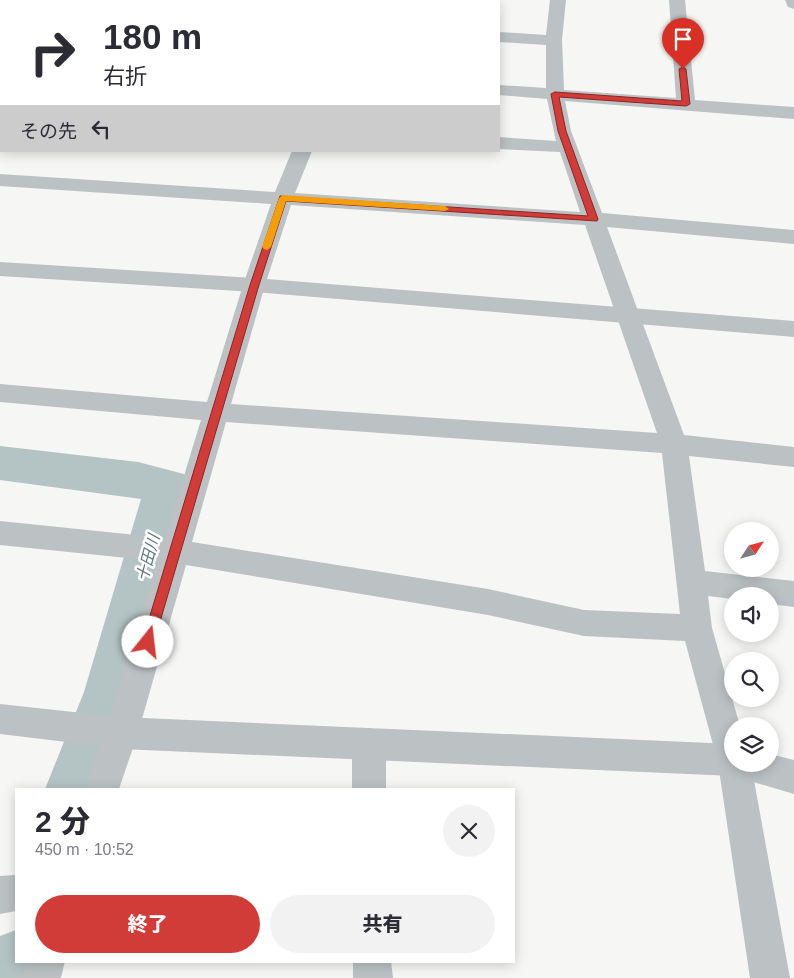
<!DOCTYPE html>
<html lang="ja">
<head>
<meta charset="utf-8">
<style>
  body { margin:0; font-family:Arial,"Noto Sans JP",sans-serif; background:#f2f2f3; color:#2b2b33; height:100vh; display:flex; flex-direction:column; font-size:19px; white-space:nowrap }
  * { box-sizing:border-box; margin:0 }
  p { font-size:16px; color:#7c7c81 }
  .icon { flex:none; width:28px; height:28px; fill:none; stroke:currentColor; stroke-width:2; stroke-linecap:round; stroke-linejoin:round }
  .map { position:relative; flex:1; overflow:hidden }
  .sheet { position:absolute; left:15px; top:788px; width:500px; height:175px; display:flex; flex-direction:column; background:#fff; border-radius:0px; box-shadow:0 2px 12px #0003 }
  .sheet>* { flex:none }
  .hud { position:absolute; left:0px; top:0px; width:500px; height:152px; box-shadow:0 2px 12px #0003; background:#fff; color:#2b2b33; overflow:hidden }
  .needle { width:32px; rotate:54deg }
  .controls { position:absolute; left:724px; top:522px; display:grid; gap:10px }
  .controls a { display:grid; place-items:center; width:55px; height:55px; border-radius:50%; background:#fff; box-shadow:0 2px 12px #0003; font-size:25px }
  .pin { position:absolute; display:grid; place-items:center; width:42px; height:42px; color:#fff; margin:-51px -21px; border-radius:50% 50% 50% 0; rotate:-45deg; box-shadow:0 0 5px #0007 }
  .pin .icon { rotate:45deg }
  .me { position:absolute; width:55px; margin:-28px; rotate:16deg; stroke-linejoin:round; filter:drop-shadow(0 0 4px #0008) }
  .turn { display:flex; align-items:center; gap:18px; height:105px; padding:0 20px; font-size:22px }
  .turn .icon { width:65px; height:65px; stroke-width:2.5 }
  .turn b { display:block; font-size:35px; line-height:42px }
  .then { display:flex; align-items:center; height:48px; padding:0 20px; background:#0003; gap:10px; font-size:19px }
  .round { display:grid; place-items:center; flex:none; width:52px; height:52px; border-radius:26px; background:#f2f2f3 }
  .headline { display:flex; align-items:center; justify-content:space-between; height:85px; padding:0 20px }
  h1 { font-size:30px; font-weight:800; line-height:38px }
  .cta { display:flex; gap:10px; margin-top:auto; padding:10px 20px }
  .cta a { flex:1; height:58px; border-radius:30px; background:#d13c39; color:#fff; font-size:20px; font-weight:800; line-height:58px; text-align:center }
  .cta a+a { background:#f2f2f3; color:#2b2b33 }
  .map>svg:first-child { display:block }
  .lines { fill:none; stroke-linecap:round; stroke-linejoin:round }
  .river { fill:#b4c3c4; fill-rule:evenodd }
  .minor { fill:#bcc1c3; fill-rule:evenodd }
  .tertiary { fill:#bcc1c3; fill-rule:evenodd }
  .route { fill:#d13c39; stroke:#882725 }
  .slow { fill:#f59e0b }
  .labels { text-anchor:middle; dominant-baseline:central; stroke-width:5; stroke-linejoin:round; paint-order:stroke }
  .water-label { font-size:16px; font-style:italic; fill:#5f7677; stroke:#fff }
</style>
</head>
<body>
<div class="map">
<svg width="794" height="978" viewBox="0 0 794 978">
  <rect width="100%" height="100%" fill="#f6f6f4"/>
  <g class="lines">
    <g class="river">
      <polygon points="0,446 138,462 184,474 191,487 138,692 103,789 45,789 84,692 141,499 0,480"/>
      <polygon points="16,930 16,961 52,961 48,978 0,978 0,936"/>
    </g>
    <g class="minor">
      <rect x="343" y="0" width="16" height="1"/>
      <path d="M550 0H566L562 40 564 90 676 98 669 0H685L695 100 794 107V119L565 101 571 131 602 213 794 230V244L607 227 684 435 794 447V467L689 456 705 571 794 581V607L770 604V596H732V599L708 596 712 628 740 726H732V764H751L790 978H750L718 763 685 641 584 636 488 615 186 565 138 733 119 789H85L100 746 0 734V704L110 716 157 561 0 545V521L165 538 201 420 0 402V384L207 402 243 285 271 204 0 186V174L275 192 292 151H312L295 193 580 212 560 152 499 149V137L556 141 547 99 499 95V85L546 88V45L499 42V32L546 35ZM291 205 585 225 657 433 231 404 265 285ZM226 422 662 453 680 614 584 610 488 589 192 542Z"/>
      <polygon points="785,0 794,0 794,9 788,7"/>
      <rect x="0" y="5" width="1" height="10"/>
      <rect x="0" y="57" width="1" height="10"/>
      <polygon points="1,103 1,115 0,116 0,104"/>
      <polygon points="369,728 381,733 386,744 386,789 352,789 352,744 357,733"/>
      <polygon points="16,875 16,911 0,914 0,876"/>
      <polygon points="27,961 65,961 61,978 21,978"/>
      <polygon points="353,961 391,961 393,978 353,978"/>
    </g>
    <g class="tertiary">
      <polygon points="0,262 254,278 794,321 794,337 254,292 0,276"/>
      <polygon points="121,717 732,744 732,764 770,764 770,754 794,760 794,794 733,776 121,749 109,744 104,733 109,722"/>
    </g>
  </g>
  <polygon class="route" points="683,67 686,69 690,104 686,106 559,97 566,131 598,219 597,221 286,201 259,285 154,642 153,646 148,647 143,646 142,642 250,285 280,196 588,216 558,131 551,94 555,92 682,101 679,69"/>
  <polygon class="slow" points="283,195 445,206 449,209 445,211 286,201 271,247 267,250 264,249 262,247 279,198"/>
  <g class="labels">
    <g class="water-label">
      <text transform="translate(148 558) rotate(-75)">十田川</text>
    </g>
  </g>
</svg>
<div class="controls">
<a><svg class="needle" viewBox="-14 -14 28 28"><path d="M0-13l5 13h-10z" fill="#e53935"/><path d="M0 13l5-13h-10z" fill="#7c7c81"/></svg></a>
<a><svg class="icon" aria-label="sound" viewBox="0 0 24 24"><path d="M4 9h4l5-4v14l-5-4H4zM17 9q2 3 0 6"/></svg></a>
<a><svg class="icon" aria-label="search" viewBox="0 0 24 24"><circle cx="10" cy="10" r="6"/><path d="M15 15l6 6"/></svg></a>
<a><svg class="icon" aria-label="layers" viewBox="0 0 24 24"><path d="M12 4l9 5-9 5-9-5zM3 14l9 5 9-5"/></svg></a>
</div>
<div class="pin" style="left:683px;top:69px;background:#d93025"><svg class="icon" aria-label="arrive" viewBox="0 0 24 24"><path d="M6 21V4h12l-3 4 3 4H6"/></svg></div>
<svg class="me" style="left:148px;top:642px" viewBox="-20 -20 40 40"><circle r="19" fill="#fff"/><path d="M0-13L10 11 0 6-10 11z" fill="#d13c39"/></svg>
<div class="hud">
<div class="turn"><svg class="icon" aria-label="right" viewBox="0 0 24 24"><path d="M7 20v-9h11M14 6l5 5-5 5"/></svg><div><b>180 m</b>右折</div></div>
<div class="then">その先<svg class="icon" aria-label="left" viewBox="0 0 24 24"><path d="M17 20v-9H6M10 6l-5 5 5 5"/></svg></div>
</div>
<section class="sheet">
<div class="headline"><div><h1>2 分</h1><p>450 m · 10:52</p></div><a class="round"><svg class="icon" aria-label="close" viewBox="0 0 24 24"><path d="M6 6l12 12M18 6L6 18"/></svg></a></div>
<div class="cta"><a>終了</a><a>共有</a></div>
</section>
</div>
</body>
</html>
